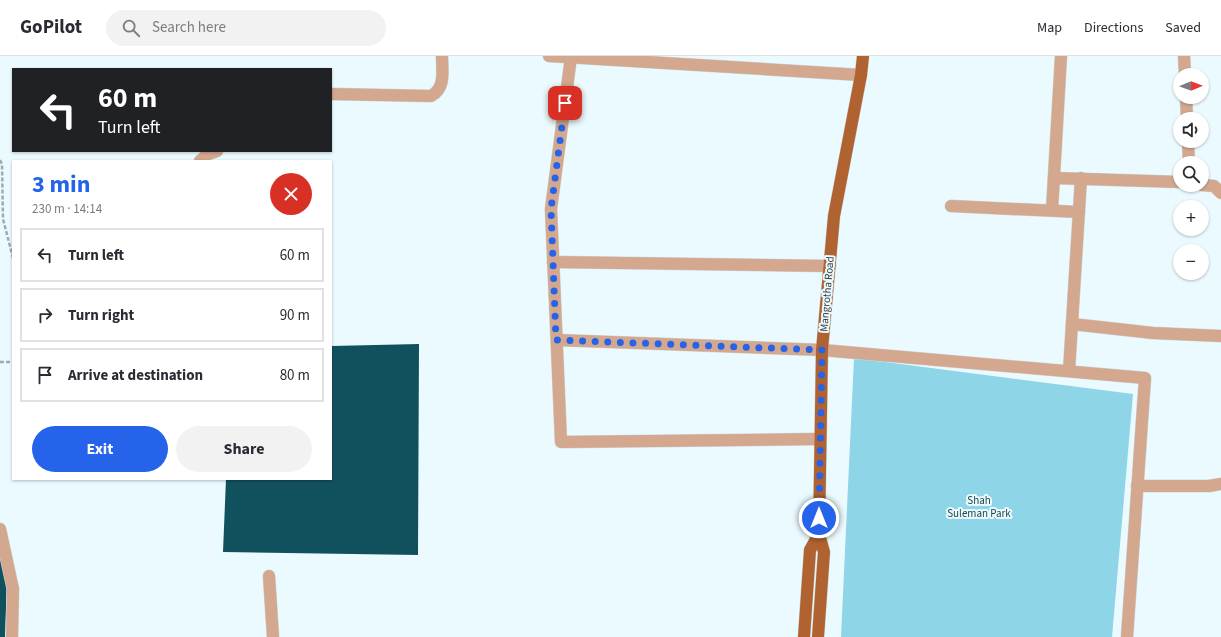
<!DOCTYPE html>
<html lang="en">
<head>
<meta charset="utf-8">
<style>
  body { margin:0; font-family:"Source Sans 3",sans-serif; background:#f2f2f3; color:#2b2b33; height:100vh; display:flex; flex-direction:column; font-size:15px; white-space:nowrap }
  * { box-sizing:border-box; margin:0 }
  p { font-size:13px; color:#7c7c81 }
  .icon { flex:none; width:22px; height:22px; fill:none; stroke:currentColor; stroke-width:2; stroke-linecap:round; stroke-linejoin:round }
  .map { position:relative; flex:1; overflow:hidden }
  .panel { position:absolute; left:12px; top:104px; width:320px; height:320px; display:flex; flex-direction:column; background:#fff; border-radius:0px; box-shadow:0 1px 3px #0004 }
  .panel>* { flex:none }
  .guide { position:absolute; left:12px; top:12px; width:320px; height:84px; border-radius:0px; box-shadow:0 1px 3px #0004; background:#202124; color:#fff; overflow:hidden }
  .needle { width:26px; rotate:89deg }
  .buttons { position:absolute; left:1173px; top:12px; display:grid; gap:8px }
  .buttons a { display:grid; place-items:center; width:36px; height:36px; border-radius:50%; background:#fff; box-shadow:0 1px 3px #0004; font-size:20px }
  .pin { position:absolute; display:grid; place-items:center; width:34px; height:34px; color:#fff; margin:-17px; border-radius:8px; box-shadow:0 2px 6px #0006 }
  .me { position:absolute; width:44px; margin:-22px; rotate:0deg; stroke-linejoin:round; filter:drop-shadow(0 0 3px #0008) }
  .turn { display:flex; align-items:center; gap:14px; height:84px; padding:0 20px; font-size:18px }
  .turn .icon { width:52px; height:52px; stroke-width:2.5 }
  .turn b { display:block; font-size:28px; line-height:34px }
  .round { display:grid; place-items:center; flex:none; width:42px; height:42px; border-radius:21px; background:#f2f2f3 }
  .summary { display:flex; align-items:center; justify-content:space-between; height:68px; padding:0 20px }
  h1 { font-size:24px; font-weight:700; line-height:30px; color:#2563eb }
  .primary-button { display:flex; gap:8px; margin-top:auto; padding:8px 20px }
  .primary-button a { flex:1; height:46px; border-radius:24px; background:#2563eb; color:#fff; font-size:16px; font-weight:700; line-height:46px; text-align:center }
  .primary-button a+a { background:#f2f2f3; color:#2b2b33 }
  ul { padding:0; list-style:none }
  li { display:flex; align-items:center; gap:12px; height:54px; margin:0 8px 6px; padding:0 12px; border:2px solid #e1e1e2; border-radius:0px }
  li div { flex:1 }
  li b { display:block; font-size:15px }
  li em { font-style:normal }
  header { display:flex; align-items:center; gap:24px; box-sizing:border-box; height:56px; padding:0 20px; background:#fff; border-bottom:1px solid #e1e1e2 }
  header strong { font-size:19px }
  nav { display:flex; gap:22px; margin-inline-start:auto; font-size:14px }
  .search { width:280px; height:36px; background:#f2f2f3; display:flex; align-items:center; gap:10px; box-sizing:border-box; padding:0 14px; border-radius:22px; color:#7c7c81; font-size:15px }
  .map>svg:first-child { display:block }
  .green { fill:#8dd5e7 }
  .building { fill:#11515e }
  .lines { fill:none; stroke-linecap:round; stroke-linejoin:round }
  .minor-casing { stroke:#cad7db; stroke-width:13 }
  .major-casing { stroke:#cad7db; stroke-width:13 }
  .path { stroke:#9faaae; stroke-width:2.5; stroke-dasharray:4 2; stroke-linecap:butt }
  .minor { stroke:#d4a88f; stroke-width:12 }
  .major { stroke:#b06330; stroke-width:12 }
  .route { stroke:#2563eb; stroke-width:7; stroke-dasharray:0 12.6 }
  .labels { text-anchor:middle; dominant-baseline:central; stroke-width:4; stroke-linejoin:round; paint-order:stroke }
  .street-label { font-size:11px; fill:#333a3c; stroke:#ebfafe }
  .park-label { font-size:11px; fill:#1b3f48; stroke:#ebfafe }
</style>
</head>
<body>
<header>
<strong>GoPilot</strong>
<div class="search"><svg class="icon" aria-label="search" viewBox="0 0 24 24"><circle cx="10" cy="10" r="6"/><path d="M15 15l6 6"/></svg>Search here</div>
<nav><a>Map</a><a>Directions</a><a>Saved</a></nav>
</header>
<div class="map">
<svg width="1221" height="581" viewBox="0 0 1221 581">
  <rect width="100%" height="100%" fill="#ebfafe"/>
  <polygon class="green" points="854,302 1133,338 1112,581 841,581"/>
  <g class="building">
    <polygon points="419,288 418,499 223,496 226,423 331,423 331,290"/>
    <polygon points="0,499 7,523 5,581 0,581"/>
  </g>
  <g class="lines">
    <g class="minor-casing">
      <g id="minor">
        <polyline points="549,0 861,19"/>
        <polyline points="1184,0 1185,19"/>
        <polyline points="571,1 551,153 561,386 819,383"/>
        <path d="M331 38 431 40C446 32 442 15 442 0"/>
        <polyline points="1186,41 1187,63"/>
        <polyline points="1188,85 1189,107"/>
        <polyline points="200,105 208,98 217,95"/>
        <polyline points="1054,122 1180,126"/>
        <polyline points="1202,129 1214,130 1221,137"/>
        <polyline points="951,150 1079,156"/>
        <polyline points="1052,154 1061,0"/>
        <polyline points="553,206 830,210"/>
        <polyline points="1072,268 1153,277 1221,280"/>
        <polyline points="557,284 822,294 1145,322 1127,581"/>
        <polyline points="1069,315 1081,122"/>
        <polyline points="1137,430 1209,430 1221,428"/>
        <polyline points="0,473 13,533 12,581"/>
        <polyline points="269,520 273,581"/>
      </g>
    </g>
    <g class="major-casing">
      <g id="major">
        <polyline points="804,581 810,494 819,478"/>
        <polyline points="818,581 824,496 819,478 822,294 834,160 861,19 863,0"/>
      </g>
    </g>
    <g class="path">
      <polyline points="0,104 2,108 3,163 13,202"/>
      <polyline points="0,306 13,306"/>
    </g>
    <use href="#minor" class="minor"/>
    <use href="#major" class="major"/>
  </g>
  <g class="lines">
    <polyline class="route" points="565,47 551,153 556,284 822,294 819,462"/>
  </g>
  <g class="labels">
    <g class="street-label">
      <text transform="translate(827 238) rotate(-85)">Mangrotha Road</text>
    </g>
    <g class="park-label">
      <text x="979" y="444">Shah<tspan x="979" dy="13">Suleman Park</tspan></text>
    </g>
  </g>
</svg>
<div class="buttons">
<a><svg class="needle" viewBox="-14 -14 28 28"><path d="M0-13l5 13h-10z" fill="#e53935"/><path d="M0 13l5-13h-10z" fill="#7c7c81"/></svg></a>
<a><svg class="icon" aria-label="sound" viewBox="0 0 24 24"><path d="M4 9h4l5-4v14l-5-4H4zM17 9q2 3 0 6"/></svg></a>
<a><svg class="icon" aria-label="search" viewBox="0 0 24 24"><circle cx="10" cy="10" r="6"/><path d="M15 15l6 6"/></svg></a>
<a>+</a>
<a>−</a>
</div>
<div class="pin" style="left:565px;top:47px;background:#d93025"><svg class="icon" aria-label="arrive" viewBox="0 0 24 24"><path d="M6 21V4h12l-3 4 3 4H6"/></svg></div>
<svg class="me" style="left:819px;top:462px" viewBox="-20 -20 40 40"><circle r="17" fill="#2563eb" stroke="#fff" stroke-width="3"/><path d="M0-11L8 9 0 5-8 9z" fill="#fff"/></svg>
<div class="guide">
<div class="turn"><svg class="icon" aria-label="left" viewBox="0 0 24 24"><path d="M17 20v-9H6M10 6l-5 5 5 5"/></svg><div><b>60 m</b>Turn left</div></div>
</div>
<section class="panel">
<div class="summary"><div><h1>3 min</h1><p>230 m · 14:14</p></div><a class="round" style="background:#d93025;color:#fff"><svg class="icon" aria-label="close" viewBox="0 0 24 24"><path d="M6 6l12 12M18 6L6 18"/></svg></a></div>
<ul>
<li><svg class="icon" aria-label="left" viewBox="0 0 24 24"><path d="M17 20v-9H6M10 6l-5 5 5 5"/></svg><div><b>Turn left</b></div><em>60 m</em></li>
<li><svg class="icon" aria-label="right" viewBox="0 0 24 24"><path d="M7 20v-9h11M14 6l5 5-5 5"/></svg><div><b>Turn right</b></div><em>90 m</em></li>
<li><svg class="icon" aria-label="arrive" viewBox="0 0 24 24"><path d="M6 21V4h12l-3 4 3 4H6"/></svg><div><b>Arrive at destination</b></div><em>80 m</em></li>
</ul>
<div class="primary-button"><a>Exit</a><a>Share</a></div>
</section>
</div>
</body>
</html>
